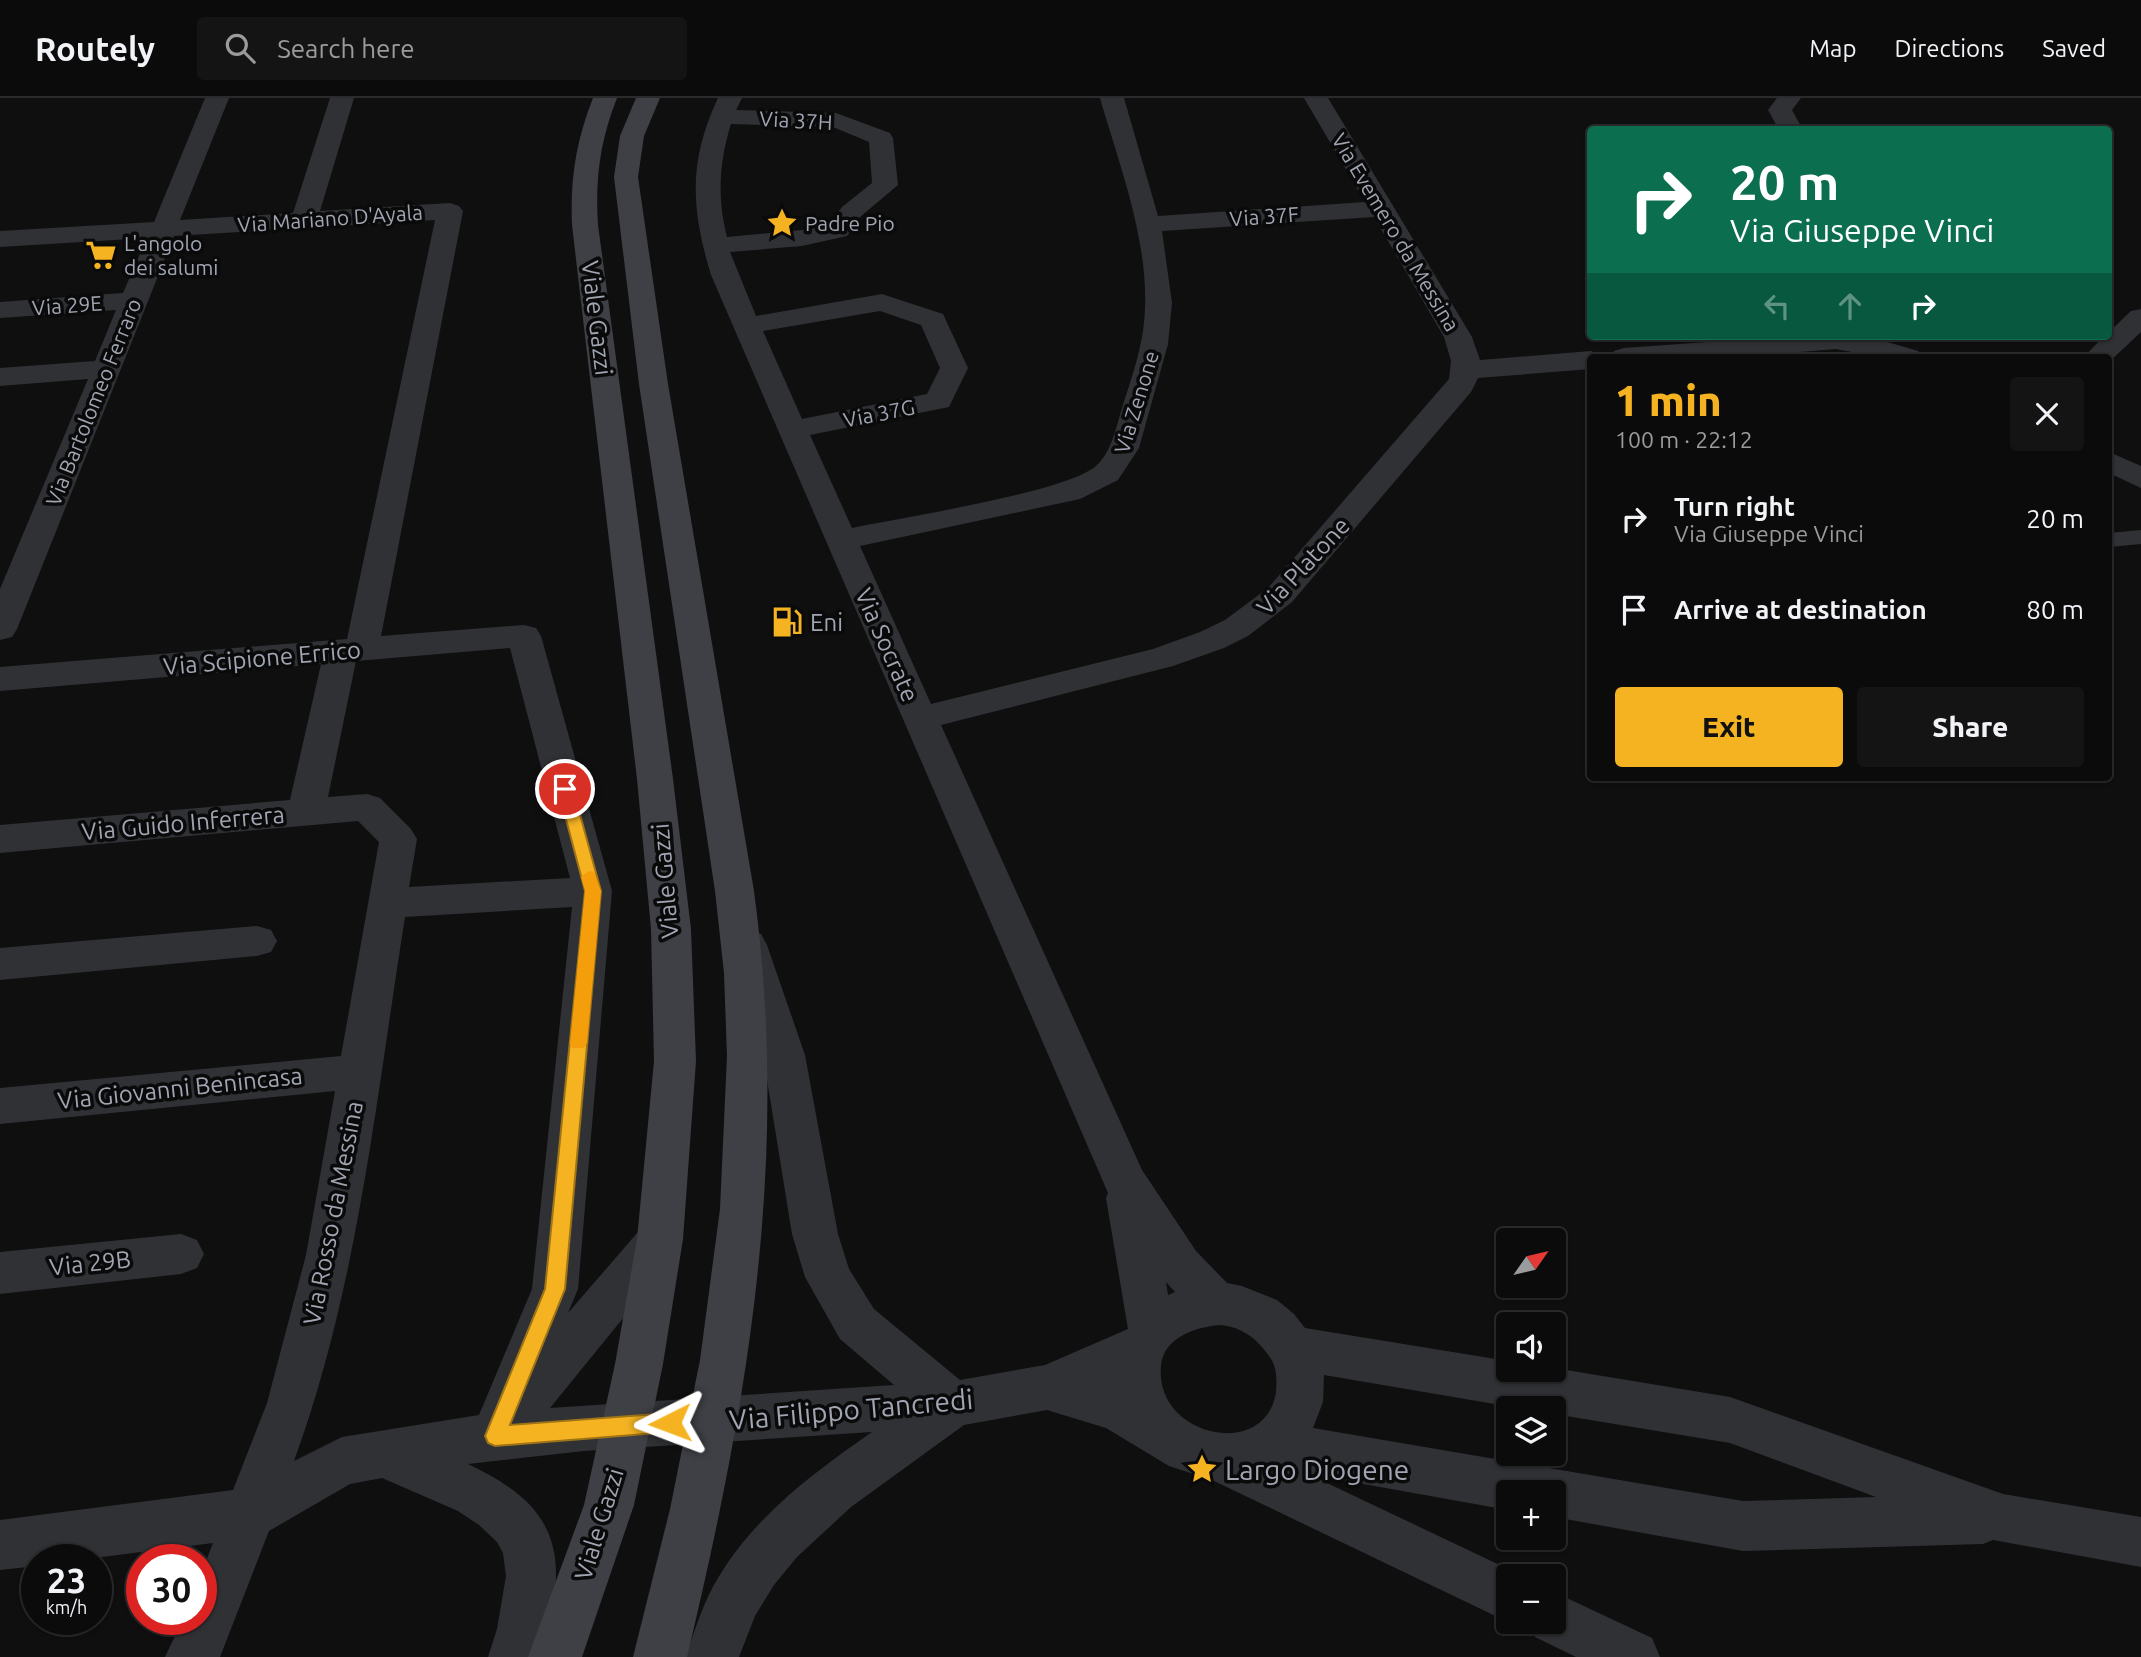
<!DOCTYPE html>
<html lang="en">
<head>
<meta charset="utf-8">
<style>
  body { margin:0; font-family:Ubuntu,sans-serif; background:#141415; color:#f1f3f6; height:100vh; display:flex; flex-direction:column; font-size:26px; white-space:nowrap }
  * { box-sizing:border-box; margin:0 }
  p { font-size:23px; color:#9a9b9d }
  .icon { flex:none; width:38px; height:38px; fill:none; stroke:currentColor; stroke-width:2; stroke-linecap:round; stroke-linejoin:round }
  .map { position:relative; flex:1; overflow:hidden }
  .drawer { position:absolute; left:1587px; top:256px; width:525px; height:427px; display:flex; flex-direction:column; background:#0b0b0c; border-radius:7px; box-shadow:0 2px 5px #0004,0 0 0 2px #2b2b2d }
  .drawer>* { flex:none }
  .banner { position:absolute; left:1587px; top:28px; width:525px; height:214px; border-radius:7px; box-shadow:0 2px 5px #0004,0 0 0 2px #2b2b2d; background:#0b6e4f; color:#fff; overflow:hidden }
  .needle { width:46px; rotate:56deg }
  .buttons { position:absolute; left:1496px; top:1130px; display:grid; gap:14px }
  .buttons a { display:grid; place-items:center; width:70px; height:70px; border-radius:7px; background:#0b0b0c; box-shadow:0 2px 5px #0004,0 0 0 2px #2b2b2d; font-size:35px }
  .speed { position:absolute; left:21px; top:1446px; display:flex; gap:14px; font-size:35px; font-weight:700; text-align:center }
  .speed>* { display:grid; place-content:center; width:91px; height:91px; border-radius:50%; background:#0b0b0c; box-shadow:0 2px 5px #0004,0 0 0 2px #2b2b2d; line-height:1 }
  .speed small { font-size:18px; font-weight:400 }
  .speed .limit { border:10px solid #d22; background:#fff; color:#111 }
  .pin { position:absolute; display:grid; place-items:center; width:60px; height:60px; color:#fff; margin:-30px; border:4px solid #fff; border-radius:50%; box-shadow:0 2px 7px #0007 }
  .me { position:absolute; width:77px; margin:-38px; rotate:267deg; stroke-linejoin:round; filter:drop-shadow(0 0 5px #0008) }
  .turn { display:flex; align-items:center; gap:24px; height:147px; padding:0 28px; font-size:32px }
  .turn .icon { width:91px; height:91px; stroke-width:2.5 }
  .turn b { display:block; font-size:49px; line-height:60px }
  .lanes { display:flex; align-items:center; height:66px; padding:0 28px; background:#0003; justify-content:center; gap:35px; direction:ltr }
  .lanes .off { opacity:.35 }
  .round { display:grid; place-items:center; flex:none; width:74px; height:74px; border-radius:7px; background:#141415 }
  .head { display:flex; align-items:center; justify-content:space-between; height:119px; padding:0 28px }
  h1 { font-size:42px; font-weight:800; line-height:52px; color:#f5b322 }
  .cta { display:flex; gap:14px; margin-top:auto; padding:14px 28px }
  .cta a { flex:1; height:80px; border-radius:7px; background:#f5b322; color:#111; font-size:28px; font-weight:800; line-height:80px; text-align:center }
  .cta a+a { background:#141415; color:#f1f3f6 }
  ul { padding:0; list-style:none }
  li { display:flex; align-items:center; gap:21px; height:91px; padding:0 28px }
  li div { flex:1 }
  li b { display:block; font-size:26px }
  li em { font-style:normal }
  header { display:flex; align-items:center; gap:42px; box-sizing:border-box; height:98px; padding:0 35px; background:#0b0b0c; border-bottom:2px solid #2b2b2d }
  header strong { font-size:33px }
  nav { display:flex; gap:38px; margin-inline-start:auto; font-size:24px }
  .search { width:490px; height:63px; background:#141415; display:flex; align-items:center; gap:18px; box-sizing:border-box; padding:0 24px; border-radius:7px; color:#9a9b9d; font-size:26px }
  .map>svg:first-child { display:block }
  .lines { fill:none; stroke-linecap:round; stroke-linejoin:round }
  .lane { fill:#303135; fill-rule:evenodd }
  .street { fill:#303135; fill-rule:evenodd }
  .secondary { fill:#3e4045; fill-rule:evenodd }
  .route { fill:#f5b322; stroke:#9f7416; stroke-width:2 }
  .slow { fill:#f59e0b }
  .labels { text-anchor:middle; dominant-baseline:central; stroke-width:7; stroke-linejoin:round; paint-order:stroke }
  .far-street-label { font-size:21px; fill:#a0a5b2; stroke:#0a0a0b }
  .far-poi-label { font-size:21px; fill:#a0a5b2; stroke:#0a0a0b; text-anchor:start }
  .street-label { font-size:24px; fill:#a0a5b2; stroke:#0a0a0b }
  .poi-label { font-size:24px; fill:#a0a5b2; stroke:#0a0a0b; text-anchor:start }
  .near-street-label { font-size:28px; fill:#a0a5b2; stroke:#0a0a0b }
  .near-poi-label { font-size:28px; fill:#a0a5b2; stroke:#0a0a0b; text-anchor:start }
</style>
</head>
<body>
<header>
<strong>Routely</strong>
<div class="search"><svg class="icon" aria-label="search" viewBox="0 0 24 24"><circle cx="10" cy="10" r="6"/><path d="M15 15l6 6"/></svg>Search here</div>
<nav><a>Map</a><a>Directions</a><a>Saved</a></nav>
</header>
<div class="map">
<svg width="2141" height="1559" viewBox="0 0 2141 1559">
  <rect width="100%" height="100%" fill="#0f0f10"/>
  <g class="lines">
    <polygon class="lane" points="2141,432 2141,446 2109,449 2109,435"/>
    <g class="street">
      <path d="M205 0H229L180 122 293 115 330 0H354L320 113 450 105 459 108 463 113 381 538 524 527 536 530 541 538 612 793 578 1191 568 1215 644 1127 660 1121 676 1127 683 1141 676 1155 550 1310 894 1287 840 1241 805 1179 792 1136 763 957 727 847 733 836 747 832 761 836 767 847 805 957 838 1136 849 1171 874 1211 960 1282 1045 1267 1128 1231 1106 1100 1108 1095 711 177C691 110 688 64 718 0H742L736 12 836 15 890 35 893 40 898 87 860 119 847 138 802 148 730 154 756 218 882 196 943 216 968 270 949 309 810 337 852 430C898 420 1070 394 1097 367 1112 353 1116 329 1122 310 1130 285 1139 259 1143 233 1154 155 1121 73 1100 0H1124L1158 118 1365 104 1304 0H1328L1472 239 1480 262 1591 253 1603 259H1591V271L1478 280 1471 294 1292 504 1248 538 1224 550 1173 568 941 627 1142 1072 1196 1153 1227 1185 1242 1188 1277 1202 1294 1216 1305 1230 1508 1263V1272L1554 1270 1730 1299 2003 1396 2141 1419V1469L1993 1442 1983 1446 1743 1453 1554 1419V1395H1508V1412L1308 1376 1525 1479H1508V1524L1212 1382 1169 1368 1106 1330 1047 1312 964 1327 851 1409 797 1459 774 1487 755 1518 739 1559H685C695 1533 703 1504 718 1480 755 1418 813 1375 872 1334L584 1353 468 1366C529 1395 565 1428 554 1500 550 1520 549 1540 542 1559H488L497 1531 506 1478 503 1455 497 1444 479 1427 458 1413 382 1380 350 1386 269 1433 220 1559H165L183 1521H201V1476L213 1445 86 1461H37V1468L0 1472V1422L233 1392 267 1305 306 1157 335 993 0 1026V990L341 958 379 744 358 723 0 755V727L290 702 321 566 0 593V569L347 541 435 122 174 138 17 531 12 539 0 542V491L88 281 0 288V270L95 263 116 212 0 220V204L123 195 147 140 0 149V133L154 124ZM731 26 833 29 869 44 872 85 842 109 829 126 802 132 727 139C717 101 719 64 731 26ZM1374 119 1444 239 1451 263 1449 281 1268 490 1225 522 1200 534 1153 551 931 606 860 448 1080 401 1118 382 1139 350 1168 246 1172 205 1162 133ZM880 213 921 227 940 270 927 296 802 321 763 233ZM510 550 570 780 409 789 417 741 411 731 380 700 367 696 328 699 356 563ZM572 809 532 1191 479 1317 342 1339 294 1363C358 1188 376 1001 405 819ZM1166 1184 1175 1194 1168 1197ZM1222 1227C1243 1230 1256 1240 1269 1258 1277 1268 1277 1282 1276 1294 1266 1363 1154 1339 1161 1268 1163 1239 1198 1228 1222 1227ZM1324 1277 1524 1311H1554V1316L1730 1345 1876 1399 1743 1403 1313 1330 1323 1304Z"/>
      <polygon points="1777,0 1801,0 1792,12 1803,32 1779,32 1768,12"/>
      <polygon points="2141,211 2141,234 2109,264 2109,259 2084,259 2104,238 2109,238 2109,234 2131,213"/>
      <polygon points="1790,238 1867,238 1918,253 1922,259 1878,259 1836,251 1736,259 1610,259 1614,253 1624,250"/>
      <polygon points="2109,354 2141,368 2141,390 2109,375"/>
      <polygon points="257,828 271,832 277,843 271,854 257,858 0,882 0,850"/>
      <polygon points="181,1136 197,1142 204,1156 197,1170 181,1176 0,1196 0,1154"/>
      <polygon points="1554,1494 1652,1540 1660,1559 1576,1559 1535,1539 1529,1524 1554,1524"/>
    </g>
    <g class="secondary">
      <path d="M593 0H617C600 43 595 81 598 127L673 681 691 831 696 963 683 1141 663 1266 634 1407 582 1559H528L584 1407 615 1266 637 1141 654 963 651 831 637 681 572 127C570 81 576 43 593 0Z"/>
      <path d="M636 0H660L644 38 638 79 668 286 754 793C790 1059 749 1300 687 1559H633L670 1411 700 1262 720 1111 727 958 724 875 715 793 639 286 614 79 620 38Z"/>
    </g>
  </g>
  <polygon class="route" points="565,686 573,691 601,793 565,1191 510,1327 670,1315 677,1318 680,1325 677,1332 670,1334 495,1348 488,1345 485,1338 545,1191 585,793 558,691"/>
  <polygon class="slow" points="589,773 594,774 601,793 587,945 584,950 572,950 570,945 585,793 581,779"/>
  <defs>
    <g id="sight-bare" transform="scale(2.415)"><path d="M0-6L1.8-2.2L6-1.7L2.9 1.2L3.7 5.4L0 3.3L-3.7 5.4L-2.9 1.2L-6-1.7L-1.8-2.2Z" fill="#f5b322" stroke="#0a0a0b" stroke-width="2.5" paint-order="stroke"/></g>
    <g id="supermarket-bare" transform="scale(2.415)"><path d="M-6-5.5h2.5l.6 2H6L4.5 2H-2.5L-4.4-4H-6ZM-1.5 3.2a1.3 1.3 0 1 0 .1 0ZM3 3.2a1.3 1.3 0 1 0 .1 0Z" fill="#f5b322" stroke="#0a0a0b" stroke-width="2.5" paint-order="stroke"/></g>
    <g id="fuel-bare" transform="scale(2.415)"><path d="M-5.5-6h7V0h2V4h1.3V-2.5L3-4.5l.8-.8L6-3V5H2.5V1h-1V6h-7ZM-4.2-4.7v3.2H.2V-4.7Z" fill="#f5b322" stroke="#0a0a0b" stroke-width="2.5" paint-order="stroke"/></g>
  </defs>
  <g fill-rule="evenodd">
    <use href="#sight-bare" x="782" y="125"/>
    <use href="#supermarket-bare" x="101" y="157"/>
    <use href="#fuel-bare" x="787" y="524"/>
    <use href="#sight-bare" x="1202" y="1371"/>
  </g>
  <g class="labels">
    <g class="far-street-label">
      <text transform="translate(796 22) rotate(3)">Via 37H</text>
      <text transform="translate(1264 118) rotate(-4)">Via 37F</text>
      <text transform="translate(330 120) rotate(-4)">Via Mariano D'Ayala</text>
      <text transform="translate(1396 134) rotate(59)">Via Evemero da Messina</text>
      <text transform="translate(67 207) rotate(-4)">Via 29E</text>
      <text transform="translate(93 304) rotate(-68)">Via Bartolomeo Ferraro</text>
      <text transform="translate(1136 304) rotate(-73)">Via Zenone</text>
      <text transform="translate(879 315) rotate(-11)">Via 37G</text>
    </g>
    <g class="far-poi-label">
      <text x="805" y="125">Padre Pio</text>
      <text x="124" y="145">L'angolo<tspan x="124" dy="24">dei salumi</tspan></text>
    </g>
    <g class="street-label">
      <text transform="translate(597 220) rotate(83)">Viale Gazzi</text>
      <text transform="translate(1303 468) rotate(-47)">Via Platone</text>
      <text transform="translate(887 547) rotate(66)">Via Socrate</text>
      <text transform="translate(262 560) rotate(-5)">Via Scipione Errico</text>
      <text transform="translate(183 725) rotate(-5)">Via Guido Inferrera</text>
      <text transform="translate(665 783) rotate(-95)">Viale Gazzi</text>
      <text transform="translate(180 990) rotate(-6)">Via Giovanni Benincasa</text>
      <text transform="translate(333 1115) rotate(-79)">Via Rosso da Messina</text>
      <text transform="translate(90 1165) rotate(-6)">Via 29B</text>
      <text transform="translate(599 1426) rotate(-73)">Viale Gazzi</text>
    </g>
    <g class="poi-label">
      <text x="810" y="524">Eni</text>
    </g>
    <g class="near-street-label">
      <text transform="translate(851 1311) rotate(-5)">Via Filippo Tancredi</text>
    </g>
    <g class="near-poi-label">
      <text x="1225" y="1371">Largo Diogene</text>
    </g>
  </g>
</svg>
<div class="buttons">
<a><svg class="needle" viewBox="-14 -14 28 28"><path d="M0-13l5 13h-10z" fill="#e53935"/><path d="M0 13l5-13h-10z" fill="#9a9b9d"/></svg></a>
<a><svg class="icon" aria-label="sound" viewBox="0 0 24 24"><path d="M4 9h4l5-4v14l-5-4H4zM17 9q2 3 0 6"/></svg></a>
<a><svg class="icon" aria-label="layers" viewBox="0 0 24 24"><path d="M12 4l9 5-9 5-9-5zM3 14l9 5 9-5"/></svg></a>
<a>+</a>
<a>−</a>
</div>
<div class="speed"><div>23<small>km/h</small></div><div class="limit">30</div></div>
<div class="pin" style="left:565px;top:691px;background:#d93025"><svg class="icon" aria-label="arrive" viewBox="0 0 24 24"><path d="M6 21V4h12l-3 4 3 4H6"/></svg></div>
<svg class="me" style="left:670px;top:1325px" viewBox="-20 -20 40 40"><path d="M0-17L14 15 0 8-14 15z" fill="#f5b322" stroke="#fff" stroke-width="4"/></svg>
<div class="banner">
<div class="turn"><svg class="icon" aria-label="right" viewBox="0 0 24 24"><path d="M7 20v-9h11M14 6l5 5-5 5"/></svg><div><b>20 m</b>Via Giuseppe Vinci</div></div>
<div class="lanes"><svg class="icon off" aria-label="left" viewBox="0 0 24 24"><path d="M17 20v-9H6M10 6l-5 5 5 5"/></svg><svg class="icon off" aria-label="ahead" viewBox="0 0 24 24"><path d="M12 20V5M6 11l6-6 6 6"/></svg><svg class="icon" aria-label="right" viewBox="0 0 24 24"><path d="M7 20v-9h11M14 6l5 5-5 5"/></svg></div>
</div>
<section class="drawer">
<div class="head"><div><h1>1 min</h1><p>100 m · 22:12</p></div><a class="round"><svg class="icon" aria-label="close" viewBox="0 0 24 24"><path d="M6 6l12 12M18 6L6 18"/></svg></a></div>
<ul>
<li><svg class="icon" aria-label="right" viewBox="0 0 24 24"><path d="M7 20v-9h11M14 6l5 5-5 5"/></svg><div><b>Turn right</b><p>Via Giuseppe Vinci</p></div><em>20 m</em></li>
<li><svg class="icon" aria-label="arrive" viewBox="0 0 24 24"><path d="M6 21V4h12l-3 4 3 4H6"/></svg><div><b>Arrive at destination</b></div><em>80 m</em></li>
</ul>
<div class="cta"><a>Exit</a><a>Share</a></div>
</section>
</div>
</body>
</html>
